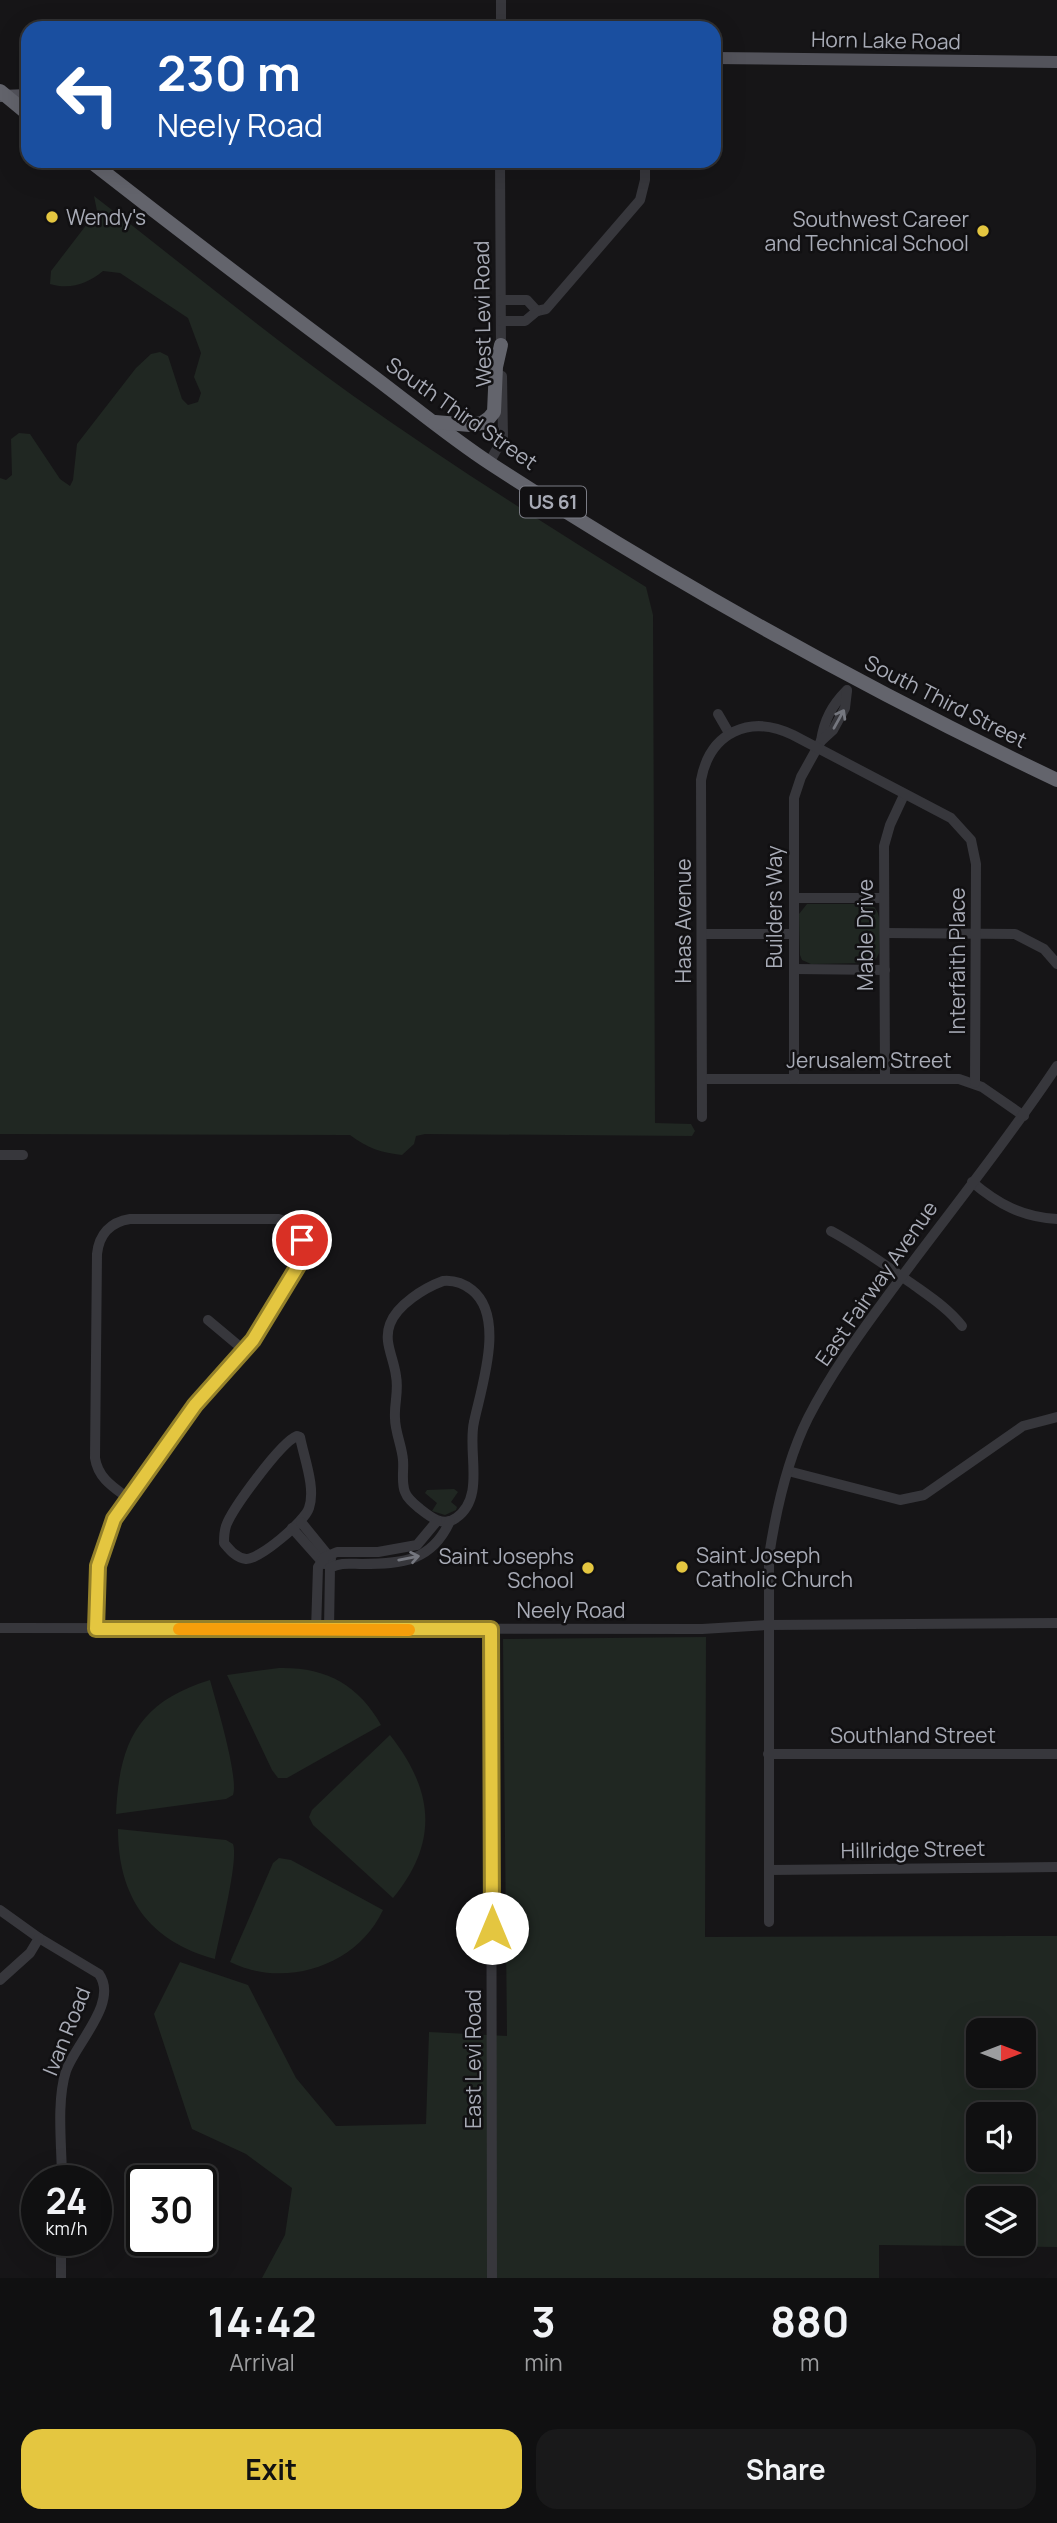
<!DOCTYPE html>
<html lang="en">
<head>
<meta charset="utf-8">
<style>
  body { margin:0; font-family:Manrope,sans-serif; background:#19191a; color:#f1f3f6; height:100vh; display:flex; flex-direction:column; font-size:26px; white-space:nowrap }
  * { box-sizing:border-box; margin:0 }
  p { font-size:23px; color:#9c9d9f }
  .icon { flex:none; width:38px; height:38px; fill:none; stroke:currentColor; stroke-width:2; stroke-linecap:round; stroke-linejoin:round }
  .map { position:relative; height:2278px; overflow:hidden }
  .panel { display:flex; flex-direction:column; background:#101011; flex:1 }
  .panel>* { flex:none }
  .guide { position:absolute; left:21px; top:21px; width:700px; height:147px; border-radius:21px; box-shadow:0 7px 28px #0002,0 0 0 2px #303031; background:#1a4fa0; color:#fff; overflow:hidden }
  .needle { width:46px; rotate:90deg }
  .buttons { position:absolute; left:966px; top:2018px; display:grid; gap:14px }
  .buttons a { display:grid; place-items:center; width:70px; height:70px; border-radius:14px; background:#101011; box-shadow:0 7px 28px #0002,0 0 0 2px #303031; font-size:35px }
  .speed { position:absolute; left:21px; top:2165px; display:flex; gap:14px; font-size:35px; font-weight:700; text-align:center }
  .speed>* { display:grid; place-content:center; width:91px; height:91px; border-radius:50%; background:#101011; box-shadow:0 7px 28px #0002,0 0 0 2px #303031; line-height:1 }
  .speed small { font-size:18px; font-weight:400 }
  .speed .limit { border:4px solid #111; border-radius:10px; background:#fff; color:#111 }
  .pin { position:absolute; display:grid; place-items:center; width:60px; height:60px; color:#fff; margin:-30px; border:4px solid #fff; border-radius:50%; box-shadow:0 2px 7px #0007 }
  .me { position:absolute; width:77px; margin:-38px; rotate:0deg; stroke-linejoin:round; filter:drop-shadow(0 0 5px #0008) }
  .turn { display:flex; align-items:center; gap:24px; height:147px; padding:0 21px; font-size:32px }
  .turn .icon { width:91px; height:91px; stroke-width:2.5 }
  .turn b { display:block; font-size:49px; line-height:60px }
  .eta { display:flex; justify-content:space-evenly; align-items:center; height:119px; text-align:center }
  .eta b { font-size:42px; font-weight:700; line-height:49px }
  .button { display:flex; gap:14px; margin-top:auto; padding:14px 21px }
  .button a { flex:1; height:80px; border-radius:21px; background:#e4c640; color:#111; font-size:28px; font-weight:700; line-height:80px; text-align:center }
  .button a+a { background:#19191a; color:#f1f3f6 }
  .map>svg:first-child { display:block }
  .green { fill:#202722; fill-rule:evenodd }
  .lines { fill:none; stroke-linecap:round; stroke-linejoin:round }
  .minor { stroke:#37373c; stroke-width:10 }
  .major { stroke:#53535b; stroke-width:12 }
  .highway { stroke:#63646c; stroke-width:14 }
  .oneway { stroke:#75777f }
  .route-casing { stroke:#94812a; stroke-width:18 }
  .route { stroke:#e4c640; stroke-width:12 }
  .slow { stroke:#f59e0b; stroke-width:12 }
  .poi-dot { fill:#e4c640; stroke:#111012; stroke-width:2.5 }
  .labels { text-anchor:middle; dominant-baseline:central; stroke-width:5; stroke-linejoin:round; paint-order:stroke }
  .shield { fill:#111012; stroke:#7b7c85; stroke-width:2 }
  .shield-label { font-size:19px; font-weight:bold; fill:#a8abb6 }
  .street-label { font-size:21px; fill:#a8abb6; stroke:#111012 }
  .poi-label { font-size:21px; fill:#a8abb6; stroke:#111012; text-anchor:start }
</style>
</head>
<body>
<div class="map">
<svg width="1057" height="2278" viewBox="0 0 1057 2278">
  <rect width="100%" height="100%" fill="#161517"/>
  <g class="green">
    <path d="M94 196C180 262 264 332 352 395 447 463 547 525 646 587L653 615 655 1123 691 1124 695 1131 692 1136 425 1134 416 1136 414 1144 402 1155C382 1153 367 1148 350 1135L0 1134V478L6 480 12 475 11 439 19 433 30 434 60 479 70 486 73 480 77 444 136 368 151 354 160 352 168 356 182 399 188 405 198 402 201 393 194 377 201 353 188 318 120 273 103 271C87 284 70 290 50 284L51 271 97 211Z"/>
    <path d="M807 904H870C885 911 879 939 879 953L875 961 869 963 811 964 802 960 800 955 799 914Z"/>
    <polygon points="454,1489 458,1492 451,1502 457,1507 456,1510 445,1515 432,1511 437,1503 425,1493 427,1490"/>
    <path d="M706 1637 705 1937 1057 1936V2247L879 2245V2278H262L285 2235 292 2188 246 2154 192 2129 154 2014 180 1962 248 1985 296 2078 336 2126 426 2124 429 2032 507 2036 503 1639ZM978 2030H1024V2076H978ZM978 2114H1024V2160H978ZM978 2198H1024V2244H978Z"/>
    <path d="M279 1668C325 1667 358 1684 381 1725L287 1778H278L272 1770 227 1675Z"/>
    <path d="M210 1680C216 1702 239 1778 233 1795L226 1799 116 1814C119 1743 138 1702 210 1680Z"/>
    <path d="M390 1735C434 1791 439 1842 393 1898L313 1825 309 1817 312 1810Z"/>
    <path d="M118 1829 226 1840 233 1844C239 1861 219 1937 215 1959 148 1941 118 1896 118 1829Z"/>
    <path d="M279 1858 291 1860 383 1910C357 1966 285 1989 230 1962L273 1863Z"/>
  </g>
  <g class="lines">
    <g class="minor">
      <polyline points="501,0 501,28"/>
      <polyline points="500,161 501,350"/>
      <polyline points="501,300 527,300 537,311"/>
      <polyline points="537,311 546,309 640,200 645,180 645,161"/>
      <polyline points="501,321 525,321 537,311"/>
      <polyline points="489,463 503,438 502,376"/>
      <polyline points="718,714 729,733"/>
      <path d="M821 741C824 720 832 705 847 690"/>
      <polyline points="794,898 884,898"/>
      <polyline points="885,933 1015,934 1044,949 1057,964"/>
      <polyline points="702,934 793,934"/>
      <polyline points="794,969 885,970"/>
      <polyline points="885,1078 884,846 890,825 904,795"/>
      <polyline points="703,1079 959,1079 982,1087 1024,1116"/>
      <polyline points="794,1079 794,798 801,777 821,741 833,730 845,708 847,691"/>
      <path d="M702 1117 701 780C710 732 750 714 793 735L951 818 971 840 976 864 975 1083"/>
      <polyline points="0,1155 23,1155"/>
      <path d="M972 1182C998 1204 1022 1217 1057 1219"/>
      <path d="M831 1231C859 1246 885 1265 911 1283 929 1296 948 1308 962 1326"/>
      <path d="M443 1281C454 1280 463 1283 472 1290 506 1317 481 1388 474 1422 467 1452 486 1497 456 1518 443 1528 429 1516 419 1508 413 1503 407 1498 405 1492 401 1482 404 1470 403 1460 402 1446 395 1432 395 1418 394 1404 399 1391 396 1376 394 1358 383 1342 390 1324 397 1305 424 1288 443 1281Z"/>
      <polyline points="208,1320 245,1351"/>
      <path d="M297 1436 300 1437C304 1458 316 1488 309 1508 305 1521 259 1560 246 1559 236 1558 230 1550 224 1543 224 1537 224 1532 226 1526 232 1509 281 1442 297 1436Z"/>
      <polyline points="788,1471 900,1500 924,1495 1023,1426 1057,1417"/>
      <polyline points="301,1522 331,1559"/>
      <polyline points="292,1528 324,1564"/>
      <polyline points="0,1628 702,1629 768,1625 1057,1623"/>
      <path d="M96 1629 98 1566 114 1519 195 1405 253 1340 301 1261C308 1241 299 1224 279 1219H130C110 1222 99 1235 97 1254L95 1458C98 1478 113 1487 128 1498"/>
      <path d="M329 1629 330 1568C340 1562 351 1564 362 1564 403 1564 432 1561 450 1521"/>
      <polyline points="491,1629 492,2278"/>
      <polyline points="316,1630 318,1567 325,1557 337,1552 378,1552 417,1545 437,1521"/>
      <polyline points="768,1754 1057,1754"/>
      <polyline points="770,1870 1057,1867"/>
      <path d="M0 1910 39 1938 99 1974C119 2002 76 2043 66 2071 56 2102 62 2148 62 2180"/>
      <path d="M769 1922V1556C776 1510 787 1460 808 1418 830 1375 858 1336 886 1298 943 1220 1004 1146 1057 1066"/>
      <polyline points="0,1980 30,1953 39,1938"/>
      <polyline points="61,2278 61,2240"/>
    </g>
    <g class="major">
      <polyline points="714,58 1057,62"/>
      <polyline points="1,96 28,95"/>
    </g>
    <g class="highway">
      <polyline points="0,91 28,114"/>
      <path d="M90 161C181 232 273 302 366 371 408 402 448 436 491 464 673 582 862 687 1057 780"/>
      <polyline points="435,422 470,425 482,423 489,418 494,412 496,367 501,345"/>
    </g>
  </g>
  <defs><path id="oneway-shaft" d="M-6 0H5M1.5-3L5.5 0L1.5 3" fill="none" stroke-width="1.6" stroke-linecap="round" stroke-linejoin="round" transform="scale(1.75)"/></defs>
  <g class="oneway">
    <use href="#oneway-shaft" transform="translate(839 719) rotate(-61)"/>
    <use href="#oneway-shaft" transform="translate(409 1558) rotate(-11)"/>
  </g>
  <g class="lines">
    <g class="route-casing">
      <polyline id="route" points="302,1240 304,1253 301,1261 253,1340 195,1405 114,1519 98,1566 96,1629 491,1629 492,1928"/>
    </g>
    <use href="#route" class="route"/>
    <polyline class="slow" points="179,1629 409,1630"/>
  </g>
  <g class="poi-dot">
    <circle cx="52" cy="217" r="7"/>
    <circle cx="983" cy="231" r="7"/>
    <circle cx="682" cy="1567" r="7"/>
    <circle cx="588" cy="1568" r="7"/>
  </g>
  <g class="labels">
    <rect class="shield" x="520" y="486.5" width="66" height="31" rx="5"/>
    <g class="shield-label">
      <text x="553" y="502">US 61</text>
    </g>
    <g class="street-label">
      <text transform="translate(886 40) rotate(1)">Horn Lake Road</text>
      <text transform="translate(482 314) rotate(-91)">West Levi Road</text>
      <text transform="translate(462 413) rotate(35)">South Third Street</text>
      <text transform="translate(946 701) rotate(27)">South Third Street</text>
      <text transform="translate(774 907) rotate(-90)">Builders Way</text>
      <text transform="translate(683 921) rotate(-90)">Haas Avenue</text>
      <text transform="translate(865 935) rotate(-90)">Mable Drive</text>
      <text transform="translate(957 961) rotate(-90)">Interfaith Place</text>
      <text x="869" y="1060">Jerusalem Street</text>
      <text transform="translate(876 1283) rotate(-55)">East Fairway Avenue</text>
      <text x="571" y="1610">Neely Road</text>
      <text x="913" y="1735">Southland Street</text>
      <text transform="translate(913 1849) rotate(-1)">Hillridge Street</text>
      <text transform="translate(66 2031) rotate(-68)">Ivan Road</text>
      <text transform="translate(473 2059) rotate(-90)">East Levi Road</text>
    </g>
    <g class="poi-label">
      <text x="66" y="217">Wendy's</text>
      <text x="969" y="219" text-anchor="end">Southwest Career<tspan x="969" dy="24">and Technical School</tspan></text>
      <text x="696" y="1555">Saint Joseph<tspan x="696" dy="24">Catholic Church</tspan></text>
      <text x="574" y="1556" text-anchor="end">Saint Josephs<tspan x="574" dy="24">School</tspan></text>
    </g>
  </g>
</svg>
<div class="buttons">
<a><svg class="needle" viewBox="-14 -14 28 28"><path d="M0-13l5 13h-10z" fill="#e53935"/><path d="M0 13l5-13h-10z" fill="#9c9d9f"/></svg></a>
<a><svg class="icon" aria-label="sound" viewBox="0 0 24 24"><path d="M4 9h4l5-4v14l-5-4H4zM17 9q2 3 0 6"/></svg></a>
<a><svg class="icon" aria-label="layers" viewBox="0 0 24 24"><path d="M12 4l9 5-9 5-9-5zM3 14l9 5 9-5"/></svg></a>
</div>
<div class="speed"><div>24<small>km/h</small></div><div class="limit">30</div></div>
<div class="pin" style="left:302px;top:1240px;background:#d93025"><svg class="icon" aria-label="arrive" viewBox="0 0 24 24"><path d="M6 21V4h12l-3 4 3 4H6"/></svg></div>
<svg class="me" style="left:492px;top:1928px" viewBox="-20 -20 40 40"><circle r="19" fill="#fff"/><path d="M0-13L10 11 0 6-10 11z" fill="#e4c640"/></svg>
<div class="guide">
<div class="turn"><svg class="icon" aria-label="left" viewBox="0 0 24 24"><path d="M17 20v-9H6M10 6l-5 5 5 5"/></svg><div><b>230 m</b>Neely Road</div></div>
</div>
</div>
<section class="panel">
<div class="eta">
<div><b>14:42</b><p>Arrival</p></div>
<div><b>3</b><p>min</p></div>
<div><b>880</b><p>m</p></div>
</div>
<div class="button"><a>Exit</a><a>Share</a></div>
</section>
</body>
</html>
